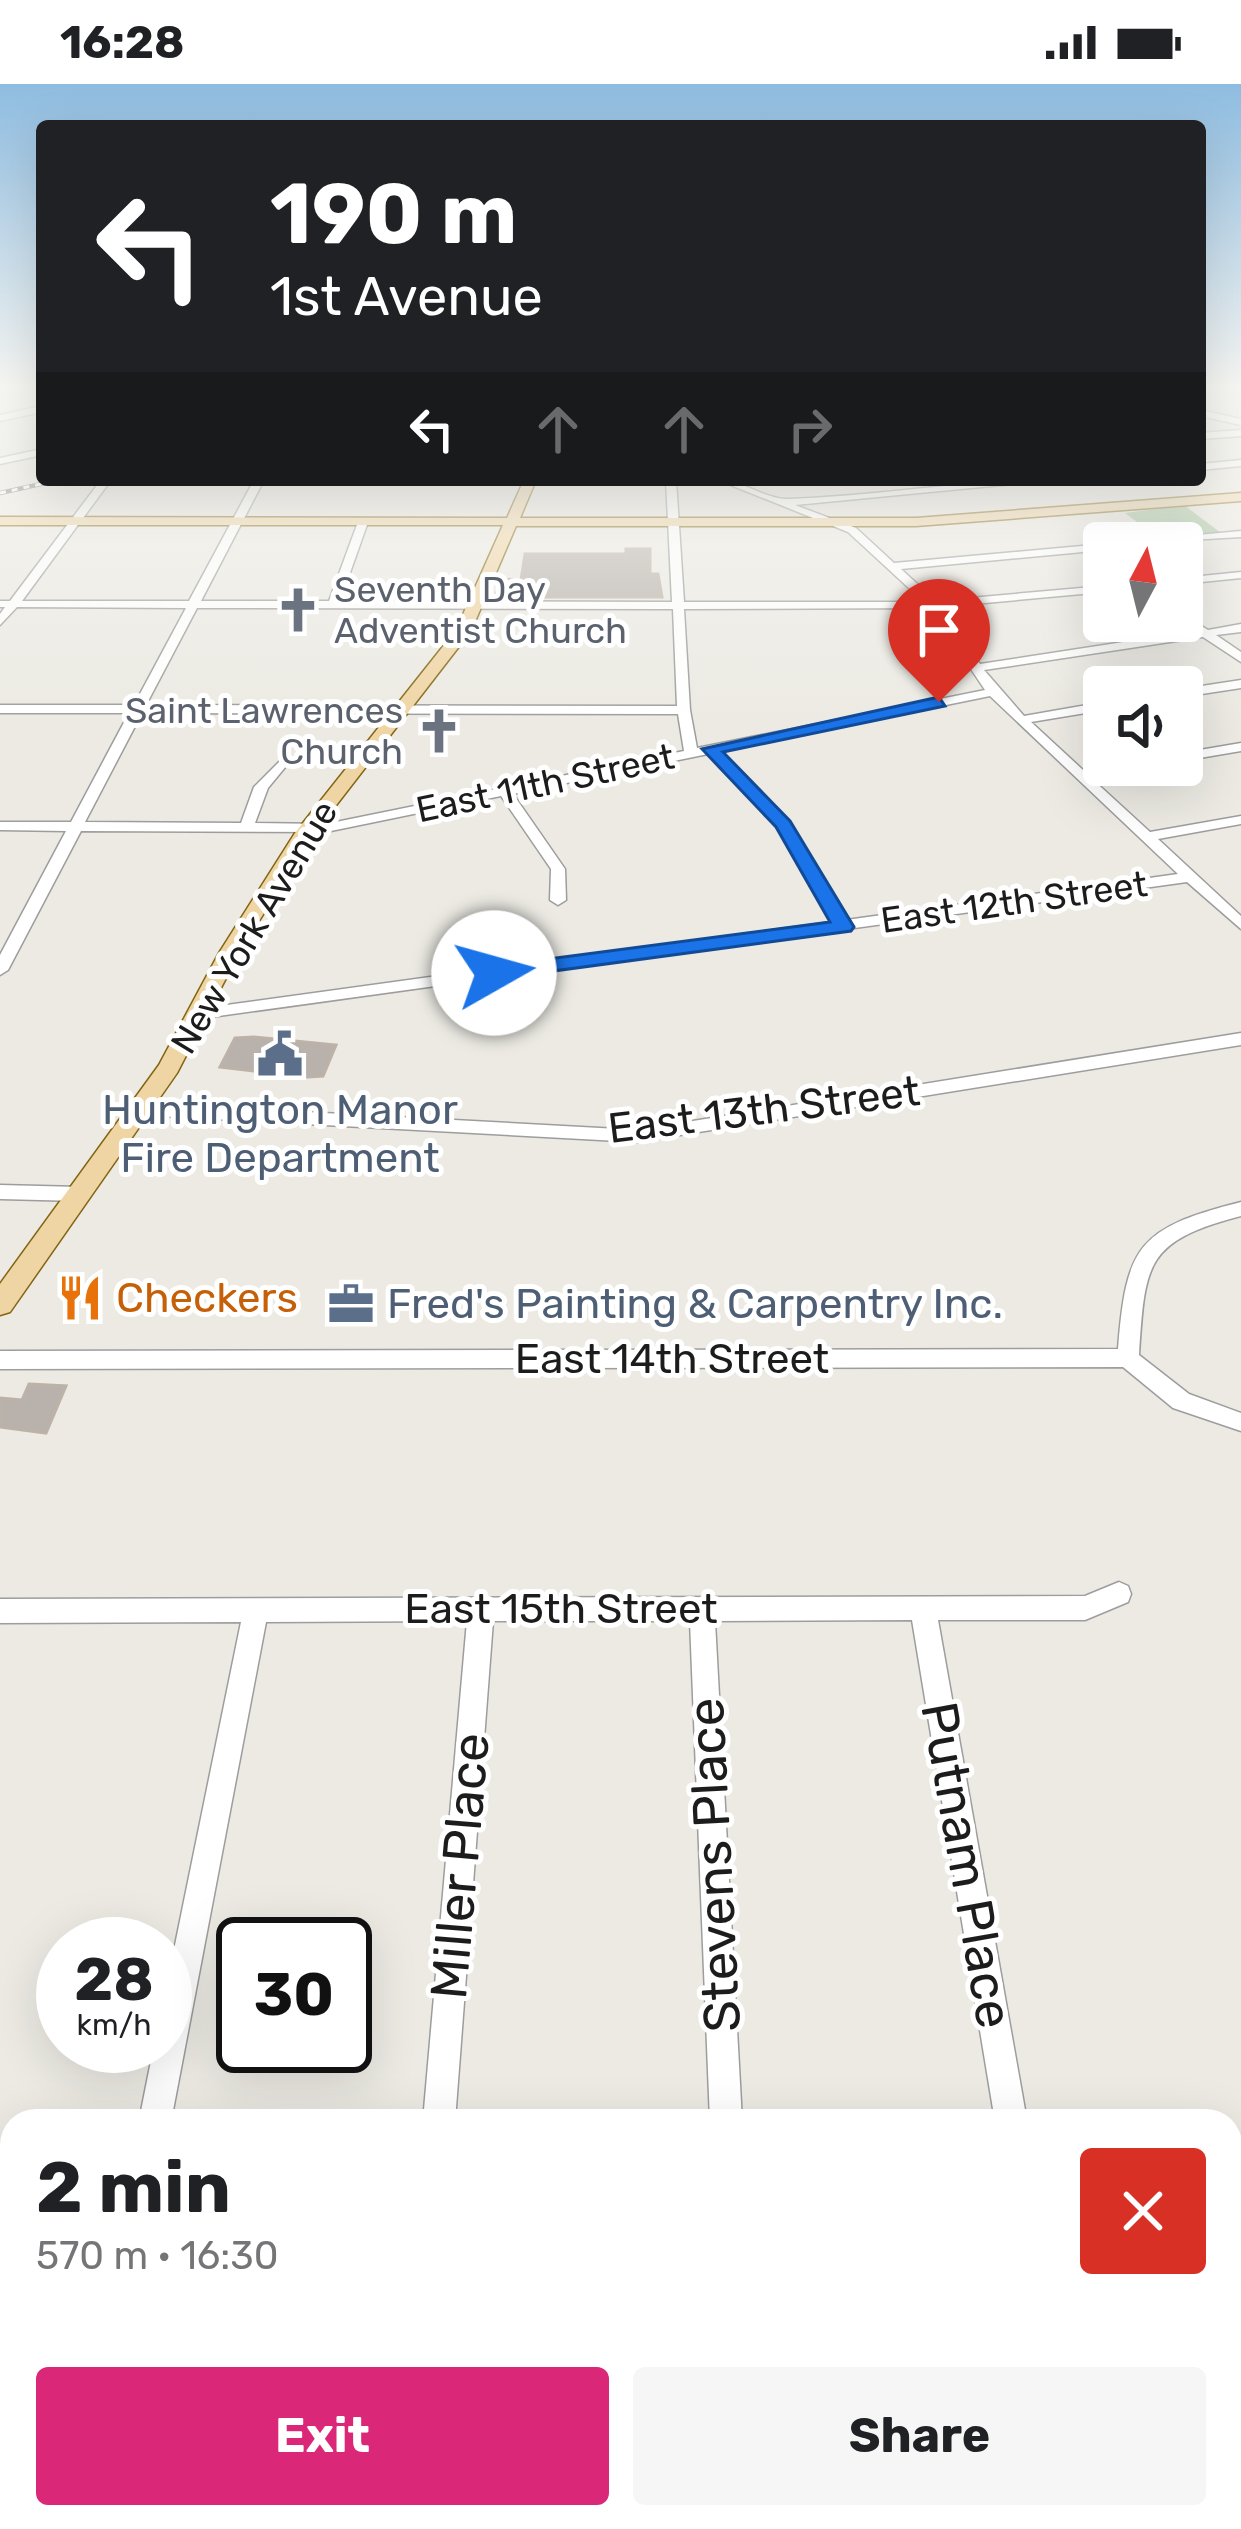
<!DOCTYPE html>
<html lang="en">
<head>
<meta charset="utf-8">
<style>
  body { margin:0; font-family:Rubik,sans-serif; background:#f6f6f6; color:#202124; height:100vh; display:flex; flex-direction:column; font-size:45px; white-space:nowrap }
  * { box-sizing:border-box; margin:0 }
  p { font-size:39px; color:#757577 }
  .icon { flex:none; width:66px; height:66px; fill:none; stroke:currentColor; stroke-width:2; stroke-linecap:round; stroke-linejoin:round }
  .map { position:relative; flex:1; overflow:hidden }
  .drawer { position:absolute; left:0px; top:2025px; width:1242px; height:420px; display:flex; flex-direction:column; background:#fff; border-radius:36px 36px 0 0; box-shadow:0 12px 48px #0002 }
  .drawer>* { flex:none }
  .banner { position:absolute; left:36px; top:36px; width:1170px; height:366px; border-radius:12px; box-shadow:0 12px 48px #0002; background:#202124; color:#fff; overflow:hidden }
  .needle { width:78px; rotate:7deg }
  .fabs { position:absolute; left:1083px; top:438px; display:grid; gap:24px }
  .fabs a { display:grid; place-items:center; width:120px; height:120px; border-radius:12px; background:#fff; box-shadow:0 12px 48px #0002; font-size:60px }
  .speed { position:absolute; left:36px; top:1833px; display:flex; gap:24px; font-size:60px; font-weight:700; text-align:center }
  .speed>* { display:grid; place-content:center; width:156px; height:156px; border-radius:50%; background:#fff; box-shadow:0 12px 48px #0002; line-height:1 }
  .speed small { font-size:30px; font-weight:400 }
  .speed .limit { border:6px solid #111; border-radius:18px; background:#fff; color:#111 }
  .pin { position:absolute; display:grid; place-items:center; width:102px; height:102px; color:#fff; margin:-123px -51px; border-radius:50% 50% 50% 0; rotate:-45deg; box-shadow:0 0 12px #0007 }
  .pin .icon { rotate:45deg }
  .me { position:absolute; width:132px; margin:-66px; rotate:83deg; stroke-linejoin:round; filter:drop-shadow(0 0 9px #0008) }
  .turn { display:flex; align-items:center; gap:42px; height:252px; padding:0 36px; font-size:54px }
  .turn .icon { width:156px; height:156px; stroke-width:2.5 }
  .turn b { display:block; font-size:84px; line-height:102px }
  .lanes { display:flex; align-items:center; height:114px; padding:0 36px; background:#0003; justify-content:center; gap:60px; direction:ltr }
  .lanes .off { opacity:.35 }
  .round { display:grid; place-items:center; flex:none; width:126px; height:126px; border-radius:12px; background:#f6f6f6 }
  .head { display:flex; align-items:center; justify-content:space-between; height:204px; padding:0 36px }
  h1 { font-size:72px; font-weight:700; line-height:90px }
  .button { display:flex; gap:24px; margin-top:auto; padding:24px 36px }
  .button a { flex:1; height:138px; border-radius:12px; background:#db2777; color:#fff; font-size:48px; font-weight:700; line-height:138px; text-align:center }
  .button a+a { background:#f6f6f6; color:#202124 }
  .status { display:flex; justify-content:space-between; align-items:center; height:84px; padding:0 60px; background:#fff; direction:ltr }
  .status svg { height:33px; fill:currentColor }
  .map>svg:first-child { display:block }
  .forest { fill:#a5c69c }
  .building { fill:#b9b2ac; stroke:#bcb2a7; stroke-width:3 }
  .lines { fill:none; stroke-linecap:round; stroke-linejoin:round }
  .minor-casing { stroke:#9d9d9d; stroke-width:3 }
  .major-casing { stroke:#826512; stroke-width:3 }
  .minor { fill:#fff; fill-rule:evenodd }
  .major { fill:#f0d5a4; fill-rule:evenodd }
  .rail-casing { stroke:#6a6a6a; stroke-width:4.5 }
  .rail { stroke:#fff; stroke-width:3; stroke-dasharray:6; stroke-linecap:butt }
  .route { fill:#1a73e8; stroke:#114b97; stroke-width:3 }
  .labels { text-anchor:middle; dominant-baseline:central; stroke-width:10; stroke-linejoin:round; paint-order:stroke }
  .far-worship-label { font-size:36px; fill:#5b616d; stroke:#fff; text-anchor:start }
  .far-street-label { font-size:36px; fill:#1c1c1c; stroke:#fff }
  .service-label { font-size:42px; fill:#4e5e75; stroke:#fff }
  .street-label { font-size:42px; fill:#1c1c1c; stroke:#fff }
  .food-label { font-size:42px; fill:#c56008; stroke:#fff; text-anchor:start }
  .near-street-label { font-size:51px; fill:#1c1c1c; stroke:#fff }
</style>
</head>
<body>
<div class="status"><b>16:28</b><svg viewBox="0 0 49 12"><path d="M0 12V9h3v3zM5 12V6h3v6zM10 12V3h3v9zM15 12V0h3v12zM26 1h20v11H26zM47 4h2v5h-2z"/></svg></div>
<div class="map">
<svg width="1241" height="2445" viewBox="0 0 1241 2445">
  <rect width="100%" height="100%" fill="#eceae3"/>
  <polygon class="forest" points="1184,421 1221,449 1160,455 1125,429"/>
  <g class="building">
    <polygon points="626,465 650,465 650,490 658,490 662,513 495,513 502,495 521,496 525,470 626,470"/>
    <polygon points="235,954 254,953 336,961 323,992 307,993 220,983"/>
    <polygon points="29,1300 66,1302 46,1349 0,1343 0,1314 22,1316"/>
  </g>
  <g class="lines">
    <g class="minor-casing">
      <g id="minor">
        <polygon points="42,322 42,328 0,337 0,331"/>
        <polygon points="1200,326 1241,335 1241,341 1200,332"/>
        <polygon points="1241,346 1241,352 1200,355 1200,349"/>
        <polygon points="42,365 42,371 0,380 0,374"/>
        <polygon points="1241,376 1241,382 1200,386 1200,380"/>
        <path d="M101 396H111L22 517H189L254 396H264L201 517H329L358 438 363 435 368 438 340 517 672 518 666 396H676L684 518H924L848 448 718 396C743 396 766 416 789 415 878 412 965 396 1054 396L795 421 856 444 894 479 1104 460V466L901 485 936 517 1104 502V508L941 523 980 580 1195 547 1180 537 1182 530 1208 546 1241 540V548L1216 551 1241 568V578L1203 553 984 586 1024 632 1104 618V626L1031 638 1083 686 1141 681 1090 693 1150 748 1241 732V740L1158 755 1241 832V845L1187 798 197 935 189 930 197 925 832 838 777 743 708 670 513 710 565 785 566 816 558 821 550 816 551 785 501 712 326 748 81 747 8 886 0 891V871L66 747 0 746V738H71L129 629H0V621H134L186 524 17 523 0 541V530L5 523H0V517H10ZM197 524 673 525 677 622 146 621ZM930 524 985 606 697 664 690 626 684 525ZM990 612 1178 790 846 836 788 738 721 667ZM142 629 678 630 684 667 326 740 255 739 268 704 287 681 280 677 254 703 241 739 85 738Z"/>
        <polygon points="1241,447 1241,453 1139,459 1144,456"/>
        <polygon points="1241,488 1241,494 1182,500 1182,494"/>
        <polygon points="1241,596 1241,604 1182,613 1182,605"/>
        <polygon points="1241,659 1241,667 1182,677 1182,669"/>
        <polygon points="1241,949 1241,961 637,1058 140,1031 131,1025 140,1019 637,1046"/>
        <polygon points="0,1101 80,1103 90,1110 80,1117 0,1115"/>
        <path d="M1241 1118V1132C1146 1157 1145 1178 1139 1271L1189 1310 1241 1329V1347L1173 1324 1123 1283 0 1285V1267L1118 1265C1126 1161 1139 1144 1241 1118Z"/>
        <polygon points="1119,1498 1128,1502 1131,1510 1128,1518 1085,1536 938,1536 1027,2037 995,2037 912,1536 715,1537 742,2037 710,2037 690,1537 493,1537 455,2037 423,2037 467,1537 266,1538 171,2037 139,2037 154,1962 165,1962 165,1910 241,1538 0,1539 0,1515 1085,1512"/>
        <polygon points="1241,2425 1241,2445 1209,2445 1214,2433 1230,2433 1230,2426"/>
        <polygon points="58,2433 96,2433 94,2445 56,2445"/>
        <polygon points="388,2433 426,2433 425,2445 387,2445"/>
        <rect x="725" y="2433" width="38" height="12"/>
        <polygon points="1060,2433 1098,2433 1100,2445 1062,2445"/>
      </g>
    </g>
    <g class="major-casing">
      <polygon id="major" points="524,396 536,396 520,434 916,434 1241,409 1241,417 916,442 516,442 471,547 310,755 239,869 177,989 10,1228 0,1231 0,1200 159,981 219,869 295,749 456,546 503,441 0,441 0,433 507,434"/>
    </g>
    <use href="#minor" class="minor"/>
    <use href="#major" class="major"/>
    <g class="rail-casing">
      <polyline id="rail" points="0,409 59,396"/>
    </g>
    <use href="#rail" class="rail"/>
  </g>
  <linearGradient id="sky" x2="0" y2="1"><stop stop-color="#8ebce0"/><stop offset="0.47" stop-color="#f6f6f2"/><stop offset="1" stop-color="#f6f6f2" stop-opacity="0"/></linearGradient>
  <rect width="1241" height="643" fill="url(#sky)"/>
  <polygon class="route" points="939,613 945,622 723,668 790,737 854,843 851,847 494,895 483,889 494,882 830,838 776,743 702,665"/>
  <defs>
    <g id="church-bare" transform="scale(3.6)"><path d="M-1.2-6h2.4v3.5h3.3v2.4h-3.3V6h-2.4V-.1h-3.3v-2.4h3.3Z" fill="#6b7280" stroke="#fff" stroke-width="2.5" paint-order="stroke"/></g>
    <g id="civic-bare" transform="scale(3.6)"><path d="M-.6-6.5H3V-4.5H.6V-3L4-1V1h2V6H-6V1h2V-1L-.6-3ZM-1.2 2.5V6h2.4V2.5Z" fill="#5c6f8a" stroke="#fff" stroke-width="2.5" paint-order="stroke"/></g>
    <g id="restaurant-bare" transform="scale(3.6)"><path d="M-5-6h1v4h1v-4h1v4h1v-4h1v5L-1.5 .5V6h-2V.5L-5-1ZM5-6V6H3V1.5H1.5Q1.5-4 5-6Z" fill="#e8710a" stroke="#fff" stroke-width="2.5" paint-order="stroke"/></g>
    <g id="office-bare" transform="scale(3.6)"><path d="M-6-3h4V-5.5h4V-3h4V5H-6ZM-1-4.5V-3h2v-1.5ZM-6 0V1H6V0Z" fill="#5c6f8a" stroke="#fff" stroke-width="2.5" paint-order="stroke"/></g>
  </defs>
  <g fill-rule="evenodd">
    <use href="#church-bare" x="298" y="526"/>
    <use href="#church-bare" x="439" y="647"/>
    <use href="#civic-bare" x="280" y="970"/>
    <use href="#restaurant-bare" x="80" y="1214"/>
    <use href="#office-bare" x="351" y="1220"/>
  </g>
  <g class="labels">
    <g class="far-worship-label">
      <text x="334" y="505">Seventh Day<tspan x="334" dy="41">Adventist Church</tspan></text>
      <text x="403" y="626" text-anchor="end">Saint Lawrences<tspan x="403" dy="41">Church</tspan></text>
    </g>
    <g class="far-street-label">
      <text transform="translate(545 699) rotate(-12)">East 11th Street</text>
      <text transform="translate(1014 818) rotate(-8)">East 12th Street</text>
      <text transform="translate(254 843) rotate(-59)">New York Avenue</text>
    </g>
    <g class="service-label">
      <text x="280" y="1026">Huntington Manor<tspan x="280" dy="48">Fire Department</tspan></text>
      <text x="387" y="1220" text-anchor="start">Fred's Painting &amp; Carpentry Inc.</text>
    </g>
    <g class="street-label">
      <text transform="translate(764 1026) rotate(-7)">East 13th Street</text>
      <text x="672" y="1275">East 14th Street</text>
      <text x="561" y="1525">East 15th Street</text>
    </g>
    <g class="food-label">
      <text x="116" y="1214">Checkers</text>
    </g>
    <g class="near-street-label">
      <text transform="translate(714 1781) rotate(-93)">Stevens Place</text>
      <text transform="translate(967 1781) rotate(80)">Putnam Place</text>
      <text transform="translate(460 1782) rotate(-85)">Miller Place</text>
    </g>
  </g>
</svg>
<div class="fabs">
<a><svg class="needle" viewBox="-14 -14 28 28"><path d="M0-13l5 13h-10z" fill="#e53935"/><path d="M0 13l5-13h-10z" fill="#757577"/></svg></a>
<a><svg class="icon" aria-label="sound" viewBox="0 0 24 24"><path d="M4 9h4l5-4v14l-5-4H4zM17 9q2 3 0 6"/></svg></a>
</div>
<div class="speed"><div>28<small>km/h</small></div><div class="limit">30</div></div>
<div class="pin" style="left:939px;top:618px;background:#d93025"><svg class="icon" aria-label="arrive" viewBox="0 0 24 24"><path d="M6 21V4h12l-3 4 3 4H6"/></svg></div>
<svg class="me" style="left:494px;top:889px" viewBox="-20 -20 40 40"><circle r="19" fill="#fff"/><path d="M0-13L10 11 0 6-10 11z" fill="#1a73e8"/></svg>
<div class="banner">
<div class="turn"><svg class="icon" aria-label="left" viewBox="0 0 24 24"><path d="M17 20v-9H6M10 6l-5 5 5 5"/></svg><div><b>190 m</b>1st Avenue</div></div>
<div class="lanes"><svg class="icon" aria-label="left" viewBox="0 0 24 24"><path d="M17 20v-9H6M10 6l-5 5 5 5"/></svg><svg class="icon off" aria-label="ahead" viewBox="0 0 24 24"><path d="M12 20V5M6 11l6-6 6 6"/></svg><svg class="icon off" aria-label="ahead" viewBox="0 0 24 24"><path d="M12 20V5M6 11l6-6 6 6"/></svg><svg class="icon off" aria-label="right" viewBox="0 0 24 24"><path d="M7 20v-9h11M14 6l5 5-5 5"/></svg></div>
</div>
<section class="drawer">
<div class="head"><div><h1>2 min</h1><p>570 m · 16:30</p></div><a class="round" style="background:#d93025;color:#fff"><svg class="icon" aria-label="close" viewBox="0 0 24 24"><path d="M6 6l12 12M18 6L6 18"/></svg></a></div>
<div class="button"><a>Exit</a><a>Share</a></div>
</section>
</div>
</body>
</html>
